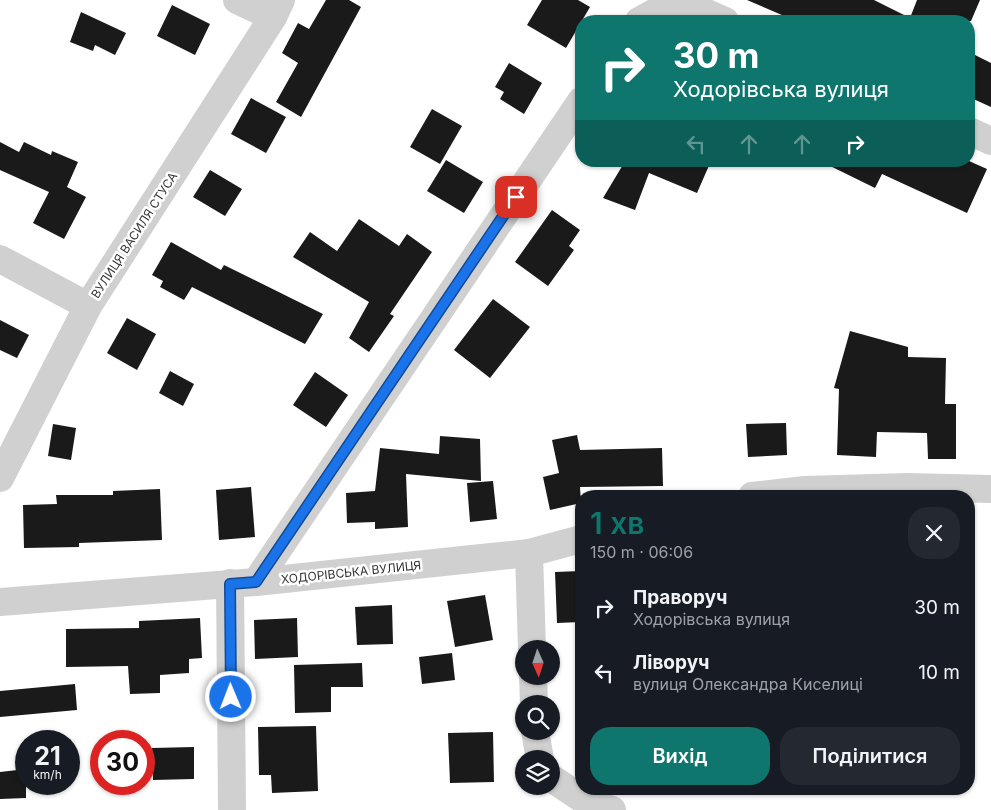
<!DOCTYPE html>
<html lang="uk">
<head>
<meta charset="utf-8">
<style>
  body { margin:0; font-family:Inter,sans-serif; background:#242831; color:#f1f3f6; height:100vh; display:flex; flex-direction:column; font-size:19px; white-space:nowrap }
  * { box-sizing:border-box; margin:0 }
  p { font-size:16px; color:#9ea1a6 }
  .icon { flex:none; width:28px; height:28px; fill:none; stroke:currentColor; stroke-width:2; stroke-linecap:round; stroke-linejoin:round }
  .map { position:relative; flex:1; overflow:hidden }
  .side { position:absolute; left:575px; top:490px; width:400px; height:305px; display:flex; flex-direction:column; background:#171b24; border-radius:20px; box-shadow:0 1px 4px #0004 }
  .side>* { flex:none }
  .top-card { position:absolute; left:575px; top:15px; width:400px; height:152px; border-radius:20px; box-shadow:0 1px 4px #0004; background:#0f766e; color:#fff; overflow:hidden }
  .needle { width:32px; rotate:177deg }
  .tools { position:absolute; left:515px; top:640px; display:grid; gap:10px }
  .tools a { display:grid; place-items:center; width:45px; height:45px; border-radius:50%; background:#171b24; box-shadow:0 1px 4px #0004; font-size:25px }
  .speed { position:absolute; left:15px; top:730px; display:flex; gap:10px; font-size:25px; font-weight:700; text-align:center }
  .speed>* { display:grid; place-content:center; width:65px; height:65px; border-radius:50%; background:#171b24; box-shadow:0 1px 4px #0004; line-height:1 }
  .speed small { font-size:12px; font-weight:400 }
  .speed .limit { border:8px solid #d22; background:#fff; color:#111 }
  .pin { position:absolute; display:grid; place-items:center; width:42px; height:42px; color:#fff; margin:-21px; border-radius:10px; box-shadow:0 2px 8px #0006 }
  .me { position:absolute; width:55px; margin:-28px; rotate:359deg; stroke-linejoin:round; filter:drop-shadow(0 0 4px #0008) }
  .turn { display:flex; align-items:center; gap:18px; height:105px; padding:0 15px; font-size:22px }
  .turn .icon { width:65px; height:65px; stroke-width:2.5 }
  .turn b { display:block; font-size:35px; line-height:42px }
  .lanes { display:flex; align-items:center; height:48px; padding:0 15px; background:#0003; justify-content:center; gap:25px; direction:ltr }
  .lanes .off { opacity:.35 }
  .round { display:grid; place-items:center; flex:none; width:52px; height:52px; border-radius:20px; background:#242831 }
  .overview { display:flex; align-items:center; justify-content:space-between; height:85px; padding:0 15px }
  h1 { font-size:30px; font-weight:600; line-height:38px; color:#0f766e }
  .action { display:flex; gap:10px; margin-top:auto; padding:10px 15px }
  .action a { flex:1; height:58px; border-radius:20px; background:#0f766e; color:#fff; font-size:20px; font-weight:600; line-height:58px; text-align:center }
  .action a+a { background:#242831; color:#f1f3f6 }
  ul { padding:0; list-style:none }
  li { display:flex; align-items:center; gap:15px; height:65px; padding:0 15px }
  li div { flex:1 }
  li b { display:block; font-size:19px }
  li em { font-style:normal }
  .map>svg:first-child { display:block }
  .building { fill:#1a1a1a }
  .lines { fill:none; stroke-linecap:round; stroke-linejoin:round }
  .minor { stroke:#d0d0d0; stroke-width:28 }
  .route-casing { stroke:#114b97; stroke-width:12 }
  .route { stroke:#1a73e8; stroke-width:9 }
  .labels { text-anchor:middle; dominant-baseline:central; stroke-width:5; stroke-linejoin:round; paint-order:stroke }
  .street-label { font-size:12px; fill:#333; stroke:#fff }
</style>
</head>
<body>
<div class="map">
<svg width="991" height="810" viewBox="0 0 991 810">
  <rect width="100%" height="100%" fill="#fff"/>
  <g class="building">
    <polygon points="326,0 349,0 361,7 301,117 276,102 298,63 282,53 298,23 309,29"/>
    <polygon points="542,0 578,0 590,7 566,48 527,25"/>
    <polygon points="747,0 874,0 910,18 917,0 980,0 971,21 796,21"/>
    <polygon points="172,5 210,24 195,55 157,36"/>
    <polygon points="81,12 126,33 115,55 95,45 93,51 70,42"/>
    <polygon points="969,52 991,63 991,107 969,97"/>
    <polygon points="509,63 542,83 524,114 500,99 504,92 495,87"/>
    <polygon points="251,98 286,117 266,153 231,134"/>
    <polygon points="432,109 462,126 440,164 410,147"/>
    <polygon points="0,142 19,152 24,142 51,155 52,151 78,162 67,187 86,197 64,239 33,223 49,192 0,170"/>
    <polygon points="446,160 483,182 464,213 427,191"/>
    <polygon points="621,161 711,161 697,193 649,173 635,210 603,198 624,163"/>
    <polygon points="820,161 969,161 987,169 967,213 882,174 875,188"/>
    <polygon points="210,170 242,189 225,216 193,197"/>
    <polygon points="552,210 580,230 569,246 574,250 548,286 515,262"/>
    <polygon points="359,219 399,246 407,234 432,252 390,314 394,316 369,352 349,338 369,302 293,257 310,232 337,251"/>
    <polygon points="171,242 221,270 224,265 323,314 305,344 192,287 184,300 160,287 163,281 152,275"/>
    <polygon points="493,299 530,327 490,378 454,350"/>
    <polygon points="127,318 156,334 137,370 107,353"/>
    <polygon points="0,320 29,335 17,358 0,350"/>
    <polygon points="850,331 908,347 908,357 946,358 945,404 956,404 956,459 928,459 927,433 877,432 876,457 837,455 839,389 834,388"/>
    <polygon points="170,371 194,384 183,406 159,393"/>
    <polygon points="315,372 348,395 326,427 293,405"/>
    <polygon points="786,423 787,455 748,457 746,424"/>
    <polygon points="53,424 76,428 71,460 48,456"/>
    <polygon points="577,435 580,450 662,448 663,486 580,487 581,503 550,510 543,477 559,473 552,440"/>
    <polygon points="440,436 480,439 481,481 406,474 408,527 375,529 375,522 347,523 346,493 375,491 380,448 439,454"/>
    <polygon points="493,481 497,519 470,522 467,483"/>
    <polygon points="251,487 255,537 219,540 216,490"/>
    <polygon points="160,489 162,540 79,543 79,547 24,548 23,505 57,504 56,495 113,495 113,491"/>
    <polygon points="581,571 581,622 557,623 555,572"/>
    <polygon points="485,595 493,640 455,647 447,601"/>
    <polygon points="392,605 393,644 357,645 355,607"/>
    <polygon points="200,618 202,658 189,659 189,673 160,675 160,693 130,694 128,666 66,667 66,629 139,628 139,621"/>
    <polygon points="297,618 298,657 255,659 254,620"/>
    <polygon points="452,653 455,680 422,684 419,657"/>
    <polygon points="362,663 363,687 331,687 331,712 295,713 294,665"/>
    <polygon points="75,684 77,710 0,717 0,691"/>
    <polygon points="316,726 318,791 272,793 271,775 259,775 258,727"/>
    <polygon points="493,732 494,782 450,783 448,733"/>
    <polygon points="194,747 194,779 153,780 152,748"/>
    <polygon points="26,769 26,798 0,799 0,772"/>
  </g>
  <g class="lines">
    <g class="minor">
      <polyline points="237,0 273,17"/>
      <polyline points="639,21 668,5 698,9 725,21"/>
      <polyline points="969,131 991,141"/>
      <polyline points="0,259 88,306"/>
      <polyline points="0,478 88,306 273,17 281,0"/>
      <polyline points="752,496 805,490 908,487 991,489"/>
      <polyline points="529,553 532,649"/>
      <polyline points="256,582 581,101"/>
      <polyline points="230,583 232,810"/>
      <polyline points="0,602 256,582 472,559 529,553 581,539"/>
      <polyline points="533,676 534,704"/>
      <polyline points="535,731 540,759"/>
      <polyline points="551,778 584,800 612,810"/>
    </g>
  </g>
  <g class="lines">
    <g class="route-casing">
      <polyline id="route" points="231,697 230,584 256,582 516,197"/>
    </g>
    <use href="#route" class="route"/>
  </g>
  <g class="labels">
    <g class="street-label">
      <text transform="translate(134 235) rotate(-57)">ВУЛИЦЯ ВАСИЛЯ СТУСА</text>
      <text transform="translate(351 572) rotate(-6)">ХОДОРІВСЬКА ВУЛИЦЯ</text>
    </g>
  </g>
</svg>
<div class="tools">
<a><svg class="needle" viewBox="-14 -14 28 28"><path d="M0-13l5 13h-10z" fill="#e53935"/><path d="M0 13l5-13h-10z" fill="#9ea1a6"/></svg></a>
<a><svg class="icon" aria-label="search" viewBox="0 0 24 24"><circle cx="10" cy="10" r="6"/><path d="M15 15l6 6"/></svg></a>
<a><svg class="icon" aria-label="layers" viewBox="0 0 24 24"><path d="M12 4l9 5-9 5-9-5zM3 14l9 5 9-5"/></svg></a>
</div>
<div class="speed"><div>21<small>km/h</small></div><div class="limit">30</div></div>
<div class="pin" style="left:516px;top:197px;background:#d93025"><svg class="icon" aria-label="arrive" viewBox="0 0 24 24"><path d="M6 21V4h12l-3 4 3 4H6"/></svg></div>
<svg class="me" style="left:231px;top:697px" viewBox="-20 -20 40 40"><circle r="17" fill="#1a73e8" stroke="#fff" stroke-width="3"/><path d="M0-11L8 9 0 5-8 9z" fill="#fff"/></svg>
<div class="top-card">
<div class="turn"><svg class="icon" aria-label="right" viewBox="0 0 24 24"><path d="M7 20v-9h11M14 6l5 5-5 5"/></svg><div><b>30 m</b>Ходорівська вулиця</div></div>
<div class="lanes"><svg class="icon off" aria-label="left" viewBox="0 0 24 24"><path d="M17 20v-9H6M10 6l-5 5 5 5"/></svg><svg class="icon off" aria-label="ahead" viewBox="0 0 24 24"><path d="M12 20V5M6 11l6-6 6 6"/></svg><svg class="icon off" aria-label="ahead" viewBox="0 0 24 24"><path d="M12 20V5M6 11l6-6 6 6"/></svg><svg class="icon" aria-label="right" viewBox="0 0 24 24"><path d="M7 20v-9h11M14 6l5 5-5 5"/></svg></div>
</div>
<section class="side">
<div class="overview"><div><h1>1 хв</h1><p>150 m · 06:06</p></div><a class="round"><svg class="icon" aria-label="close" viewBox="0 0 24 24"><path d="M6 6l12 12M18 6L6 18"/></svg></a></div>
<ul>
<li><svg class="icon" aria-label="right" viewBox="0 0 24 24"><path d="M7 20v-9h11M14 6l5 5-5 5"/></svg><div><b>Праворуч</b><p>Ходорівська вулиця</p></div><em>30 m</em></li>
<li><svg class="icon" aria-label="left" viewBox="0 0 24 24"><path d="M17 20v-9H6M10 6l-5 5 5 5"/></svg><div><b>Ліворуч</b><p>вулиця Олександра Киселиці</p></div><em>10 m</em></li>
</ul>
<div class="action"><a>Вихід</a><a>Поділитися</a></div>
</section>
</div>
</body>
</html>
